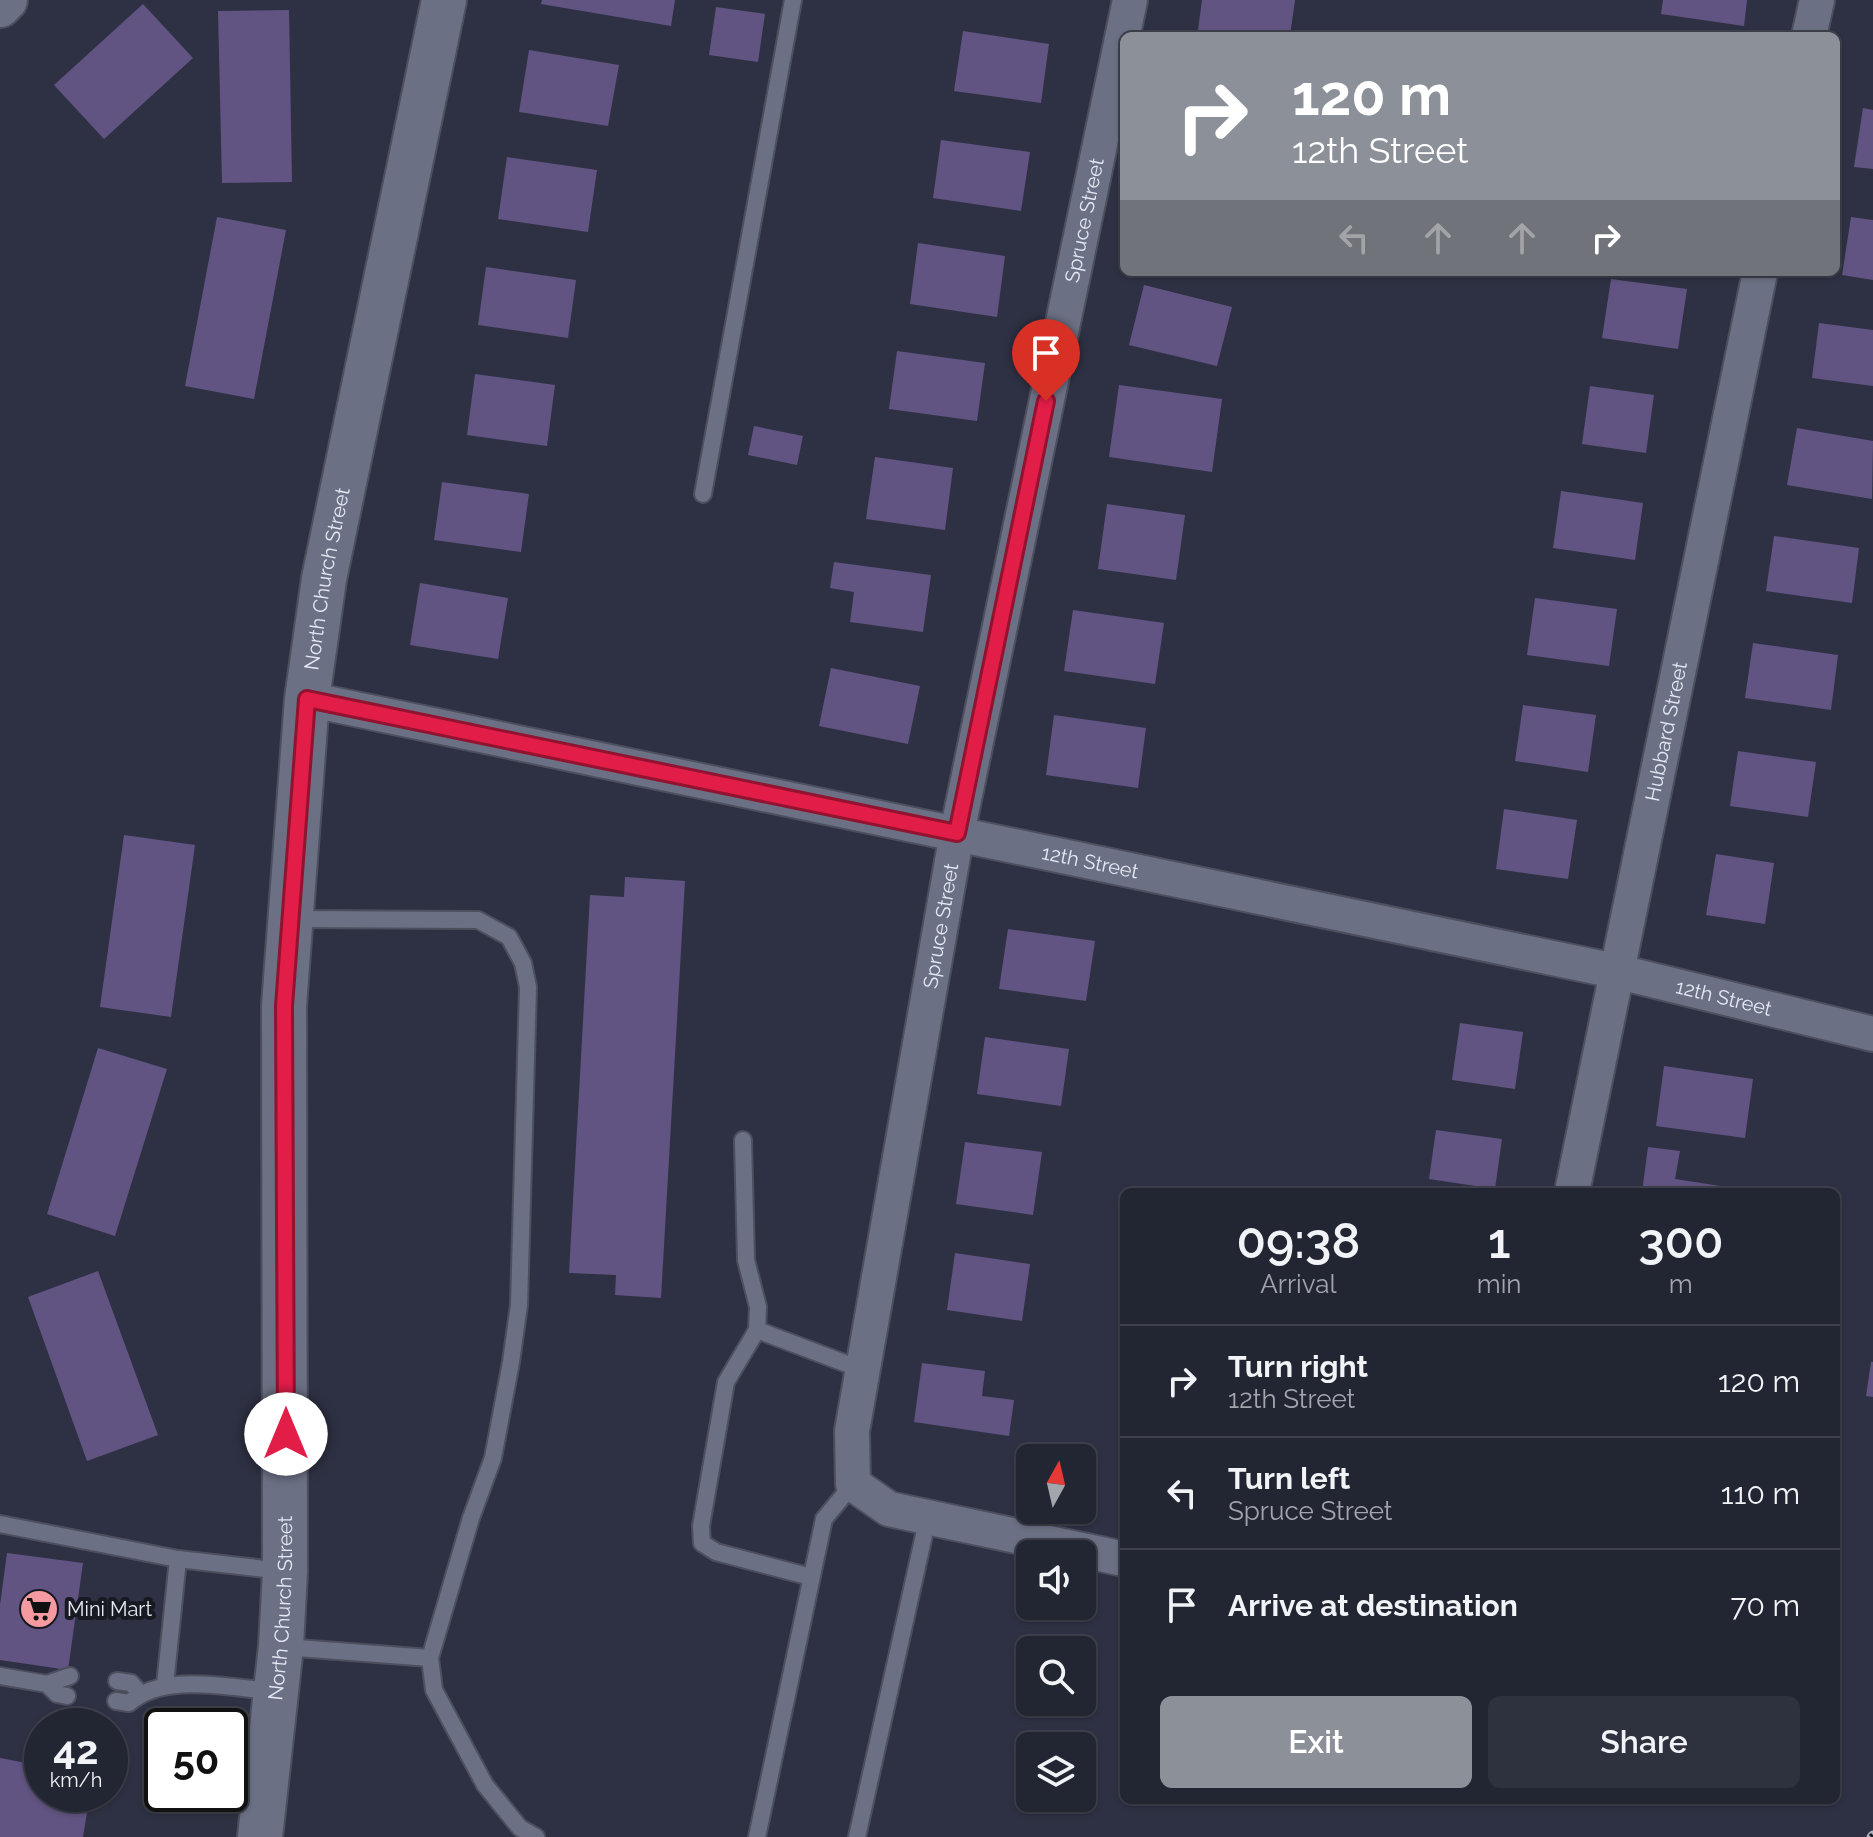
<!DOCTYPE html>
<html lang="en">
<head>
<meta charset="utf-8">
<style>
  body { margin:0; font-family:Raleway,sans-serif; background:#2e313e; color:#f1f3f6; height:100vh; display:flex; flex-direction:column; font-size:30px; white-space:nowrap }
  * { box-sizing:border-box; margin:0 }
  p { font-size:26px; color:#a2a5ac }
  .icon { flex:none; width:44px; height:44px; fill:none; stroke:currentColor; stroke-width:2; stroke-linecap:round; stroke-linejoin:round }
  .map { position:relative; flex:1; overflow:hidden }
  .drawer { position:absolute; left:1120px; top:1188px; width:720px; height:616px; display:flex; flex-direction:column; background:#222532; border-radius:12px; box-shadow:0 2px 6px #0004,0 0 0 2px #3f424d }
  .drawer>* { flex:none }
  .guide { position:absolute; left:1120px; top:32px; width:720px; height:244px; border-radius:12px; box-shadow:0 2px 6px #0004,0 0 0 2px #3f424d; background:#8c9099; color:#fff; overflow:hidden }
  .needle { width:52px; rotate:8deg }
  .fabs { position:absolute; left:1016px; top:1444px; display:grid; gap:16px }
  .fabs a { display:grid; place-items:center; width:80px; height:80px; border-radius:12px; background:#222532; box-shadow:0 2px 6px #0004,0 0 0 2px #3f424d; font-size:40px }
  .speed { position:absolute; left:24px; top:1708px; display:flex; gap:16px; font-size:40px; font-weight:700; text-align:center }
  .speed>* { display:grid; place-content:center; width:104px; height:104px; border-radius:50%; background:#222532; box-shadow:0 2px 6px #0004,0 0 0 2px #3f424d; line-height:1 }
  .speed small { font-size:20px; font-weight:400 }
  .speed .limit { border:4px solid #111; border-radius:12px; background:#fff; color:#111 }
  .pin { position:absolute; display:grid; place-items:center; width:68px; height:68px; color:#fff; margin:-82px -34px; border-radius:50% 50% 50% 0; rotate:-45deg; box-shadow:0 0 8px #0007 }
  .pin .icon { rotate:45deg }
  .me { position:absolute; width:88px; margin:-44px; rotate:0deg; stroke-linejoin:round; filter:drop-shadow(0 0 6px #0008) }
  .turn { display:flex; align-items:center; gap:28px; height:168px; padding:0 40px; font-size:36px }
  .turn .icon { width:104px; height:104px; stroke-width:2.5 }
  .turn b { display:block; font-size:56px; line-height:68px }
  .lanes { display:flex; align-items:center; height:76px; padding:0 40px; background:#0003; justify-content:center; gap:40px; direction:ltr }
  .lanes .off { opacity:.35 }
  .eta { display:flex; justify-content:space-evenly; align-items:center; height:136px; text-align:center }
  .eta b { font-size:48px; font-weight:600; line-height:56px }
  .primary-button { display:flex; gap:16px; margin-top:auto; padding:16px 40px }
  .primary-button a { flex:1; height:92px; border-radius:12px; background:#8c9099; color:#fff; font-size:32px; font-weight:600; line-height:92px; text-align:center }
  .primary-button a+a { background:#2e313e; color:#f1f3f6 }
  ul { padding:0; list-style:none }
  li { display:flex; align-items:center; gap:24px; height:112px; padding:0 40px; border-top:2px solid #3f424d }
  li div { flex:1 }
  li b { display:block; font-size:30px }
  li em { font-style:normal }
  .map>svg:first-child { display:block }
  .building { fill:#615482 }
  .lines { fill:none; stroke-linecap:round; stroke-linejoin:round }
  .service-casing { stroke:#4c4f5e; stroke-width:20 }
  .minor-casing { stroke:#4c4f5e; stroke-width:38 }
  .tertiary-casing { stroke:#4c4f5e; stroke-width:46 }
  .secondary-casing { stroke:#4c4f5e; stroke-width:48 }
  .service { stroke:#6c7084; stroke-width:16 }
  .minor { stroke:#6c7084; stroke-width:34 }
  .tertiary { stroke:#6c7084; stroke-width:42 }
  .secondary { stroke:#6c7084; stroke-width:44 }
  .rail-casing { stroke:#adb0be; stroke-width:9 }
  .rail { stroke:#181a22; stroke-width:6; stroke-dasharray:18; stroke-linecap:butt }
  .route-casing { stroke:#92132f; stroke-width:20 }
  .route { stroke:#e11d48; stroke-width:14 }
  .labels { text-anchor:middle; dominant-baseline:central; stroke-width:8; stroke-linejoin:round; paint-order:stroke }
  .street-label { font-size:20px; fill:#e5e8f4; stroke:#181a22 }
  .poi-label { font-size:20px; fill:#e5e8f4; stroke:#181a22; text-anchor:start }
</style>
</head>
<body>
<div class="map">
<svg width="1873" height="1837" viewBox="0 0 1873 1837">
  <rect width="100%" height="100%" fill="#2e3143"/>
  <g class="building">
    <polygon points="542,0 675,0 671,26 541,4"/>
    <polygon points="1202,0 1295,0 1290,36 1243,36 1198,30"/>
    <polygon points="1663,0 1747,0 1744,26 1661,14"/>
    <polygon points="143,4 193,58 104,139 54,85"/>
    <polygon points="716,7 765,14 758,62 709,55"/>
    <polygon points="289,10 292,182 222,183 218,11"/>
    <polygon points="963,31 1049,44 1041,103 954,91"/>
    <polygon points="529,50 619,65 608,126 519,112"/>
    <polygon points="1863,108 1873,110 1873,169 1854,167"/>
    <polygon points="941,140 1030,152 1021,211 933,198"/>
    <polygon points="507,157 597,170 588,232 498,219"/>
    <polygon points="217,217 286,230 254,399 185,386"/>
    <polygon points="1851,217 1873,220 1873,280 1842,275"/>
    <polygon points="918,243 1005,256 997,317 910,304"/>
    <polygon points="486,267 576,280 568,338 478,325"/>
    <polygon points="1611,279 1687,289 1678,349 1602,338"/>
    <polygon points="1144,285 1232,307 1217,366 1129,345"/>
    <polygon points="1819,323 1873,330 1873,386 1812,378"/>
    <polygon points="897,351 985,363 977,421 889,409"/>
    <polygon points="475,374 555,385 547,446 467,435"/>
    <polygon points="1119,385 1222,399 1212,472 1109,457"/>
    <polygon points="1590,386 1654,395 1646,453 1582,444"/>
    <polygon points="754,426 803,436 797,465 748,455"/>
    <polygon points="1797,428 1873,441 1872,499 1787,485"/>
    <polygon points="875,457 953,468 945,530 866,519"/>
    <polygon points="442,482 529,494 521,552 434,540"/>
    <polygon points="1561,491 1643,503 1635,560 1553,548"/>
    <polygon points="1107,504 1185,515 1176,580 1098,569"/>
    <polygon points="1774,536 1859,548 1852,603 1766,591"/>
    <polygon points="834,562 931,575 923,632 850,622 854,592 830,588"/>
    <polygon points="420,583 508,598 498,659 410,645"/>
    <polygon points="1535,598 1617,609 1609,666 1527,655"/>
    <polygon points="1073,610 1164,623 1155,684 1064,671"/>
    <polygon points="1753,643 1838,655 1831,710 1745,698"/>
    <polygon points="831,668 920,686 908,744 819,726"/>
    <polygon points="1523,705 1596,715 1588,772 1515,761"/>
    <polygon points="1054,715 1146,728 1138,788 1046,775"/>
    <polygon points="1738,751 1816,762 1808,817 1730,806"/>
    <polygon points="1504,809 1577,820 1568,879 1496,869"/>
    <polygon points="124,835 195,845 171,1017 100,1007"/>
    <polygon points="1716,854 1774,863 1765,924 1706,915"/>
    <polygon points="625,877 685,881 661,1298 615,1295 616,1275 569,1273 590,895 624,897"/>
    <polygon points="1008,929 1095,941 1086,1001 999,989"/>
    <polygon points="1460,1023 1523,1032 1515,1089 1452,1080"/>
    <polygon points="985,1037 1069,1049 1061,1106 977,1094"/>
    <polygon points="98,1048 167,1069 115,1236 47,1214"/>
    <polygon points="1664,1066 1753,1079 1745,1138 1656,1126"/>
    <polygon points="1436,1130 1502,1139 1495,1189 1429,1179"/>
    <polygon points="965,1142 1042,1152 1033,1215 956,1204"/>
    <polygon points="1648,1147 1680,1151 1675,1179 1727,1187 1726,1192 1642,1192"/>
    <polygon points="955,1253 1030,1264 1022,1321 947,1310"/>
    <polygon points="98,1271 158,1435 87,1461 28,1297"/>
    <polygon points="1871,1362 1873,1362 1873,1397 1866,1396"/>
    <polygon points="922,1363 985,1371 982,1396 1014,1400 1009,1436 914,1422"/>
    <polygon points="7,1553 83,1563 68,1670 0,1660 0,1605"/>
    <polygon points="0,1758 42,1766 42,1794 90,1794 83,1837 0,1837"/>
  </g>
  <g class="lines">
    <g class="service-casing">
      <g id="service">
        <polyline points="703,494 793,0"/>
        <polyline points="292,919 478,920 509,937 523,963 528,987 519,1305 511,1362 493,1458 471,1518 430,1658 434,1690 485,1785 520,1828 536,1837"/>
        <polyline points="743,1140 746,1260 758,1307 757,1330"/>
        <polyline points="0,1524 178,1559 283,1571"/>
        <polyline points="811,1577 716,1552 702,1543 701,1526 726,1382 757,1330 863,1370"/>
        <polyline points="284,1647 430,1658"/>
        <polyline points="0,1676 47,1684 57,1694 67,1696"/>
        <polyline points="117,1681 131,1683 140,1693"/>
        <polyline points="47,1684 70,1676"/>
        <polyline points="165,1685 178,1559"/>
        <path d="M116 1701 129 1703C164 1672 229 1688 273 1691"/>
        <polyline points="757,1837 824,1519 853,1484"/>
        <polyline points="857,1837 928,1517"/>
      </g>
    </g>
    <g class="minor-casing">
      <g id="minor">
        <polyline points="1809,36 1817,0"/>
        <path id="s1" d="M307 699 1615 971 1873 1034"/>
        <path id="s2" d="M1572 1192 1760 272"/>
        <path id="s3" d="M1124 1559 889 1509 853 1484 852 1431 957 833 1130 0"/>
      </g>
    </g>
    <g class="tertiary-casing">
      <polyline id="tertiary" points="0,6 6,0"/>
    </g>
    <g class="secondary-casing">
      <g id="secondary">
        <path id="s4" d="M260 1837 281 1646 285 1572 284 1006 307 699 324 579 444 0"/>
      </g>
    </g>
    <use href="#service" class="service"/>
    <use href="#minor" class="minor"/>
    <use href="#tertiary" class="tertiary"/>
    <use href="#secondary" class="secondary"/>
    <g class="rail-casing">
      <polyline id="rail" points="1871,1837 1873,1835"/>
    </g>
    <use href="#rail" class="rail"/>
  </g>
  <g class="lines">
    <g class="route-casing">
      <polyline id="route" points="286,1434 284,1006 307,699 957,833 1046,401"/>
    </g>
    <use href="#route" class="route"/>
  </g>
  <defs>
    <g id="supermarket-disc" transform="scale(2)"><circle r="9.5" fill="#f49aa0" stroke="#181a22"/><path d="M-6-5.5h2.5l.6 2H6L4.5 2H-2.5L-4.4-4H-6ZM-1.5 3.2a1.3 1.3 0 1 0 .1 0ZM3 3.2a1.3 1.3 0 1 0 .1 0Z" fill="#111"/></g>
  </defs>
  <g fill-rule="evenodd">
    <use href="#supermarket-disc" x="39" y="1609"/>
  </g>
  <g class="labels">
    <g class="street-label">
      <text stroke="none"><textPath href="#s3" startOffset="1570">Spruce Street</textPath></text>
      <text stroke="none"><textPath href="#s4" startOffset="1262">North Church Street</textPath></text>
      <text stroke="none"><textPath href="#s2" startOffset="470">Hubbard Street</textPath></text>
      <text stroke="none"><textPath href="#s1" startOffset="800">12th Street</textPath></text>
      <text stroke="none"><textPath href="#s3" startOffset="850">Spruce Street</textPath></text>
      <text stroke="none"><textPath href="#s1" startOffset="1448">12th Street</textPath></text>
      <text stroke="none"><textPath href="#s4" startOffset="230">North Church Street</textPath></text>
    </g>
    <g class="poi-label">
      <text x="67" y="1609">Mini Mart</text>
    </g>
  </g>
</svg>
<div class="fabs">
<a><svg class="needle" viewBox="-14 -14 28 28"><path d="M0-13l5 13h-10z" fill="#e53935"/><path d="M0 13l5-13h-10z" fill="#a2a5ac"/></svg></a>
<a><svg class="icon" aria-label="sound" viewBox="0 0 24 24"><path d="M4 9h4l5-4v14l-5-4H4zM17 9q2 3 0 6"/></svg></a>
<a><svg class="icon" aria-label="search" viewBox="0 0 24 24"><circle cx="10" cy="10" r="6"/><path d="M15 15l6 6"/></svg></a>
<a><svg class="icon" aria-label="layers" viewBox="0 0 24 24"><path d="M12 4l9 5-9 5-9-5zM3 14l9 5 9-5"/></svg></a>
</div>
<div class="speed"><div>42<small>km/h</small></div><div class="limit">50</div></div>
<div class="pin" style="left:1046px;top:401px;background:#d93025"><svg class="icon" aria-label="arrive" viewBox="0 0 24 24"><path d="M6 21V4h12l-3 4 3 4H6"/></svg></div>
<svg class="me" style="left:286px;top:1434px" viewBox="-20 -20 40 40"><circle r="19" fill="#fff"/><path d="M0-13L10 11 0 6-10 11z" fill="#e11d48"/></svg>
<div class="guide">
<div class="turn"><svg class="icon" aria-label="right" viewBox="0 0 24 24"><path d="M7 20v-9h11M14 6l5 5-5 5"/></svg><div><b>120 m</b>12th Street</div></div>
<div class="lanes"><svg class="icon off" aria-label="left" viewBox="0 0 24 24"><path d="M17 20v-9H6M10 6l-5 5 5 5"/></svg><svg class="icon off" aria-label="ahead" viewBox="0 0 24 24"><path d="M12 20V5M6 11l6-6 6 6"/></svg><svg class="icon off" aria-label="ahead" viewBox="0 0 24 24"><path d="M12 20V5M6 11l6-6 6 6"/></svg><svg class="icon" aria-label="right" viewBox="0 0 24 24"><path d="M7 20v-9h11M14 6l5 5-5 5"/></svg></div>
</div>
<section class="drawer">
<div class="eta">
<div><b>09:38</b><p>Arrival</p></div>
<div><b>1</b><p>min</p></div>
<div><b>300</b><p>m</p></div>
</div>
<ul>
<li><svg class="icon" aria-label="right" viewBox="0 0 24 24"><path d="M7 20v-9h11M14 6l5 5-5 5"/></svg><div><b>Turn right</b><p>12th Street</p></div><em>120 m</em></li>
<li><svg class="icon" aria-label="left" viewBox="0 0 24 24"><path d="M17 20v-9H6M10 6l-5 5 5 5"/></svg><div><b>Turn left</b><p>Spruce Street</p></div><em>110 m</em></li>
<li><svg class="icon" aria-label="arrive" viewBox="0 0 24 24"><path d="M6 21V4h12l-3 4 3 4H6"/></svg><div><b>Arrive at destination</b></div><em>70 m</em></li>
</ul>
<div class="primary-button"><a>Exit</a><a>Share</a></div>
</section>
</div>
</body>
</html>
